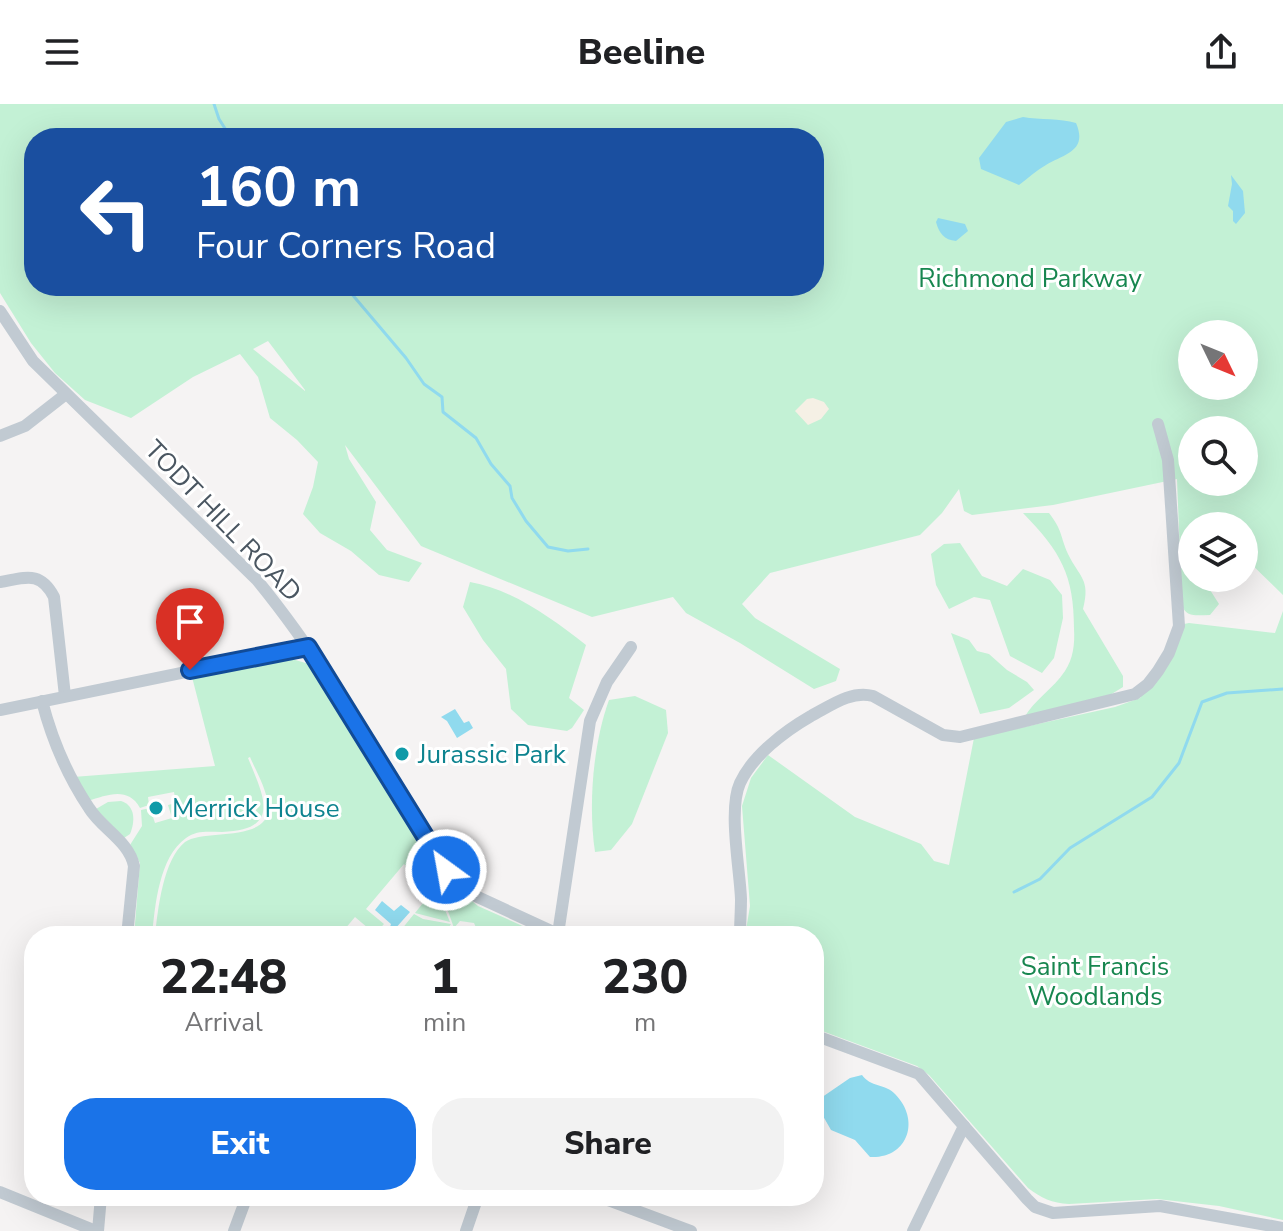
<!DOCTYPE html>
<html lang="en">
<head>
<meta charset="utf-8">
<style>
  body { margin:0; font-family:"Nunito Sans",sans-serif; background:#f2f2f2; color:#202124; height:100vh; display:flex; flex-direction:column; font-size:30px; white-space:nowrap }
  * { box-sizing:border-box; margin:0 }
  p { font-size:26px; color:#757577 }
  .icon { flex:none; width:44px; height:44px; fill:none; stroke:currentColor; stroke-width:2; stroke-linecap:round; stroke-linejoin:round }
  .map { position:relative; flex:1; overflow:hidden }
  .side { position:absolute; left:24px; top:822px; width:800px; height:280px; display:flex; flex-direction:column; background:#fff; border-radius:32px; box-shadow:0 8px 32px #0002 }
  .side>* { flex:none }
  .hud { position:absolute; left:24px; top:24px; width:800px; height:168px; border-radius:32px; box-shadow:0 8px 32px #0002; background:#1a4fa0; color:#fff; overflow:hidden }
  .needle { width:52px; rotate:133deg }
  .tools { position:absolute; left:1178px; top:216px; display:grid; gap:16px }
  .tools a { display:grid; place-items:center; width:80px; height:80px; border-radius:50%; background:#fff; box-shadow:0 8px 32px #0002; font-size:40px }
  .pin { position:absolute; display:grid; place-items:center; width:68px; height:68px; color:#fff; margin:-82px -34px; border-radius:50% 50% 50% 0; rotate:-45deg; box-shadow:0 0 8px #0007 }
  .pin .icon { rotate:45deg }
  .me { position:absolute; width:88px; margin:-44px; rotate:328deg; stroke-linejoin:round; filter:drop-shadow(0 0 6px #0008) }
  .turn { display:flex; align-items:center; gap:28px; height:168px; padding:0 40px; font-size:36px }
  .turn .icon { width:104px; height:104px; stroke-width:2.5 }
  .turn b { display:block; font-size:56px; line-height:68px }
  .eta { display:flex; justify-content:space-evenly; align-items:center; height:136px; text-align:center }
  .eta b { font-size:48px; font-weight:800; line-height:56px }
  .cta { display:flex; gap:16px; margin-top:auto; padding:16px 40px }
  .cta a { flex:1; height:92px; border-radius:32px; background:#1a73e8; color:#fff; font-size:32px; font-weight:800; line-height:92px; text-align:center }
  .cta a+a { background:#f2f2f2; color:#202124 }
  header { display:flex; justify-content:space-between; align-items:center; height:104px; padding:0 40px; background:#fff; font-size:36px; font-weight:800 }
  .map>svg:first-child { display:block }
  .green { fill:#c3f1d5; fill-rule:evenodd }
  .sand { fill:#f5f0e5 }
  .water { fill:#90daee }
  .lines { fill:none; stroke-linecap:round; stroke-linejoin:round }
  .stream { stroke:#90daee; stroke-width:3 }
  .minor { stroke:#c1cad2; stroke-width:12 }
  .route-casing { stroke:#114b97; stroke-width:20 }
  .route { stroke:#1a73e8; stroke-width:14 }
  .culture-dot { fill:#0f9aa8; stroke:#fff; stroke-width:3 }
  .labels { text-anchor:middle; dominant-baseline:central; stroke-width:6; stroke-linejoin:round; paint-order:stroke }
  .park-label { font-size:26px; fill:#17864f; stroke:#fff }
  .street-label { font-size:26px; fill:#4a5661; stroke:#fff }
  .culture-label { font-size:26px; fill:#0d838f; stroke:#fff; text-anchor:start }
</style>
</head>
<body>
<header><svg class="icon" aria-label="menu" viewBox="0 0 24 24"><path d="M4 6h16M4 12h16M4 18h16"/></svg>Beeline<svg class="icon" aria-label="share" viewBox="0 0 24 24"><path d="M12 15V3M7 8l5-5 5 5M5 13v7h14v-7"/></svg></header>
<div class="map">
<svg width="1283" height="1127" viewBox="0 0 1283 1127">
  <rect width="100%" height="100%" fill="#f5f3f3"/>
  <g class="green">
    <path d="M0 0H1283V491L1244 453V422H1192V474H1209L1205 478 1219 500 1210 511C1198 511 1187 514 1182 502L1177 375 1053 401 972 411 964 407 959 385 942 409 920 431 770 469 742 500 755 514 840 565 836 577 814 585 740 539 686 509 673 493 592 513 421 442 345 341 349 355 376 398 370 426 387 446 422 459 409 478 379 471 351 447 320 429 303 410 313 383 318 358 297 336 270 314 258 273 240 250 193 273 131 314 85 296 55 269 31 239 0 189ZM34 34H814V182H34ZM1192 230H1244V282H1192ZM268 237 305 286V287L253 245ZM1192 326H1244V378H1192Z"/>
    <path d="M1023 409H1049C1063 427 1060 432 1068 450 1079 473 1091 475 1083 505L1123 572V583L1110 591 1024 614C1034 596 1053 585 1065 567 1073 555 1075 540 1074 525 1074 471 1061 448 1023 409Z"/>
    <polygon points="960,439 982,472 1007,482 1023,465 1050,476 1062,491 1063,514 1054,554 1042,569 1010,552 990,496 974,493 949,505 936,481 931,450 944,440"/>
    <path d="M470 478C514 486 551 514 586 541L569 594 584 606 572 624 567 627 528 621 511 605 506 565 483 536 463 503Z"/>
    <path d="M1283 507V1116L1219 1102 1157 1095 1069 1100C1052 1099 1041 1094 1028 1084L929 971 917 962 814 924V832H745L750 802 742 702 751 674 768 651 855 713 921 740 934 757 949 761 974 634 1115 603 1140 594 1184 520 1189 519 1275 529Z"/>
    <polygon points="951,529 969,536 977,547 989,550 1007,566 1027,578 1034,586 1009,604 980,610"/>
    <path d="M292 555 309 560 317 568 448 777 478 802 545 832H482L478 828 474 819 460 817 454 824 443 793 411 752 409 753 440 794 450 818 415 809 423 799 435 796V790L404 760 366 805 384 820 375 830 355 813 339 832 331 827 326 832H155C158 805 163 756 185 738 204 724 273 740 268 700 266 684 256 667 250 653L248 654C263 691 283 726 222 728 208 728 197 726 186 734 159 753 155 802 152 832H134L140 759 130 741 142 722 141 706 150 704 155 719 172 714 168 701 176 699 174 688 148 693 149 701 140 704C128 682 107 691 88 697L73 673 215 662 192 573Z"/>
    <path d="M635 592 666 606 668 629 632 720 611 746 595 748C588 701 593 640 609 596Z"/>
    <path d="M121 697C136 702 135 718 130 730L124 734 96 705 108 698Z"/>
    <path d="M414 810 423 815 451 820C443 834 403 832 387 832L391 826 397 831Z"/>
  </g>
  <polygon class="sand" points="813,294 824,298 829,305 821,315 808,321 795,307 807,295"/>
  <g class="water">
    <path d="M1023 13C1040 16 1060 14 1076 19 1088 47 1065 50 1046 61 1037 66 1028 74 1019 81L981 65 979 54 1006 18Z"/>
    <polygon points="1231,71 1243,87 1245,109 1236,120 1233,117 1233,107 1228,102 1232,80"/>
    <path d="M938 114 965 120 968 127 956 137C944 136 939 129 936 118Z"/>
    <polygon points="455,605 464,619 469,617 473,624 457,634 447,617 441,613"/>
    <polygon points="382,797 394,807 401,801 410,808 394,826 390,823 391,820 375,806"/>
    <path d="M862 971C870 983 886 980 895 990 921 1016 908 1055 870 1053L855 1036 831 1026 815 998 850 974Z"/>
  </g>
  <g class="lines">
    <g class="stream">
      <polyline points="214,0 219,15 231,34"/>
      <polyline points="345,182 406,254 424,280 442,293 443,308 476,334 491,360 510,382 512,394 526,417 548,443 568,447 588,445"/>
      <polyline points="1014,788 1040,775 1070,744 1152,693 1179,659 1202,598 1227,589 1283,585"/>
    </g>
    <g class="minor">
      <path d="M0 207 33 257 257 476C330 565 386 668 446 766L469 789 562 832"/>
      <polyline points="0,332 25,322 66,290"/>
      <path d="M0 478C25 474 40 466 54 493L65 592"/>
      <path d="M42 597C52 636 67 671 89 704 102 725 129 737 134 762L127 832"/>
      <polyline points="0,606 308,543"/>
      <polyline points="558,830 590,617 607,578 631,543"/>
      <path d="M740 832C740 820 741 807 741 795 740 766 728 705 740 679 753 651 785 627 811 612 830 602 851 586 873 592L943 631 960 633 1135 590 1148 580 1158 567 1169 549 1179 522 1168 356 1158 320"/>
      <polyline points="814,931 919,970 1027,1095 1035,1103 1053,1109 1160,1102 1283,1124"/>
      <polyline points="0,1088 96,1127"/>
      <polyline points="597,1092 691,1127"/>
      <polyline points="98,1127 101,1092"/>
      <polyline points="234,1127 247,1092"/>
      <polyline points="466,1127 478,1092"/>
      <polyline points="913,1127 964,1022"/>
    </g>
  </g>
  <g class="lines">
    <g class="route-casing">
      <polyline id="route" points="190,566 308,543 446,766"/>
    </g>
    <use href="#route" class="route"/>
  </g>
  <g class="culture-dot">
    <circle cx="402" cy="650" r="8"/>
    <circle cx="156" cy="704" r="8"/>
  </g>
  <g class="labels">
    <g class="park-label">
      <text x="1030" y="174">Richmond Parkway</text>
      <text x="1095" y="862">Saint Francis<tspan x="1095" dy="30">Woodlands</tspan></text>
    </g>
    <g class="street-label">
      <text transform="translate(223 417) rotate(46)">TODT HILL ROAD</text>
    </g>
    <g class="culture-label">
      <text x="418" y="650">Jurassic Park</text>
      <text x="172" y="704">Merrick House</text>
    </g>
  </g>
</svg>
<div class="tools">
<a><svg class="needle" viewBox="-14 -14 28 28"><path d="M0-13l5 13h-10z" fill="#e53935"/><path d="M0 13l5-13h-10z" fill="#757577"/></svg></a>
<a><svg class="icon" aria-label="search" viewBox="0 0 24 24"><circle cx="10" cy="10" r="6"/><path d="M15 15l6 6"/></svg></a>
<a><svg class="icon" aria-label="layers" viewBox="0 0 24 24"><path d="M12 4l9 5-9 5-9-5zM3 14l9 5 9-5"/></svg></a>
</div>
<div class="pin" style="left:190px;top:566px;background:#d93025"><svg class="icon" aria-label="arrive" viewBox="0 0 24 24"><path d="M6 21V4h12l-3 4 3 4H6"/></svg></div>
<svg class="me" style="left:446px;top:766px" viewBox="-20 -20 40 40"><circle r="17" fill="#1a73e8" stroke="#fff" stroke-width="3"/><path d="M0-11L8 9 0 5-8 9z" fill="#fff"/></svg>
<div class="hud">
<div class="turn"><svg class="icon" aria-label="left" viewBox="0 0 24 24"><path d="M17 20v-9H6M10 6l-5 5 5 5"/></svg><div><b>160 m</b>Four Corners Road</div></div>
</div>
<section class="side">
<div class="eta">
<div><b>22:48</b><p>Arrival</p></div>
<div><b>1</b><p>min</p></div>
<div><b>230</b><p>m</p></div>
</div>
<div class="cta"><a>Exit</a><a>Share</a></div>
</section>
</div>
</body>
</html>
